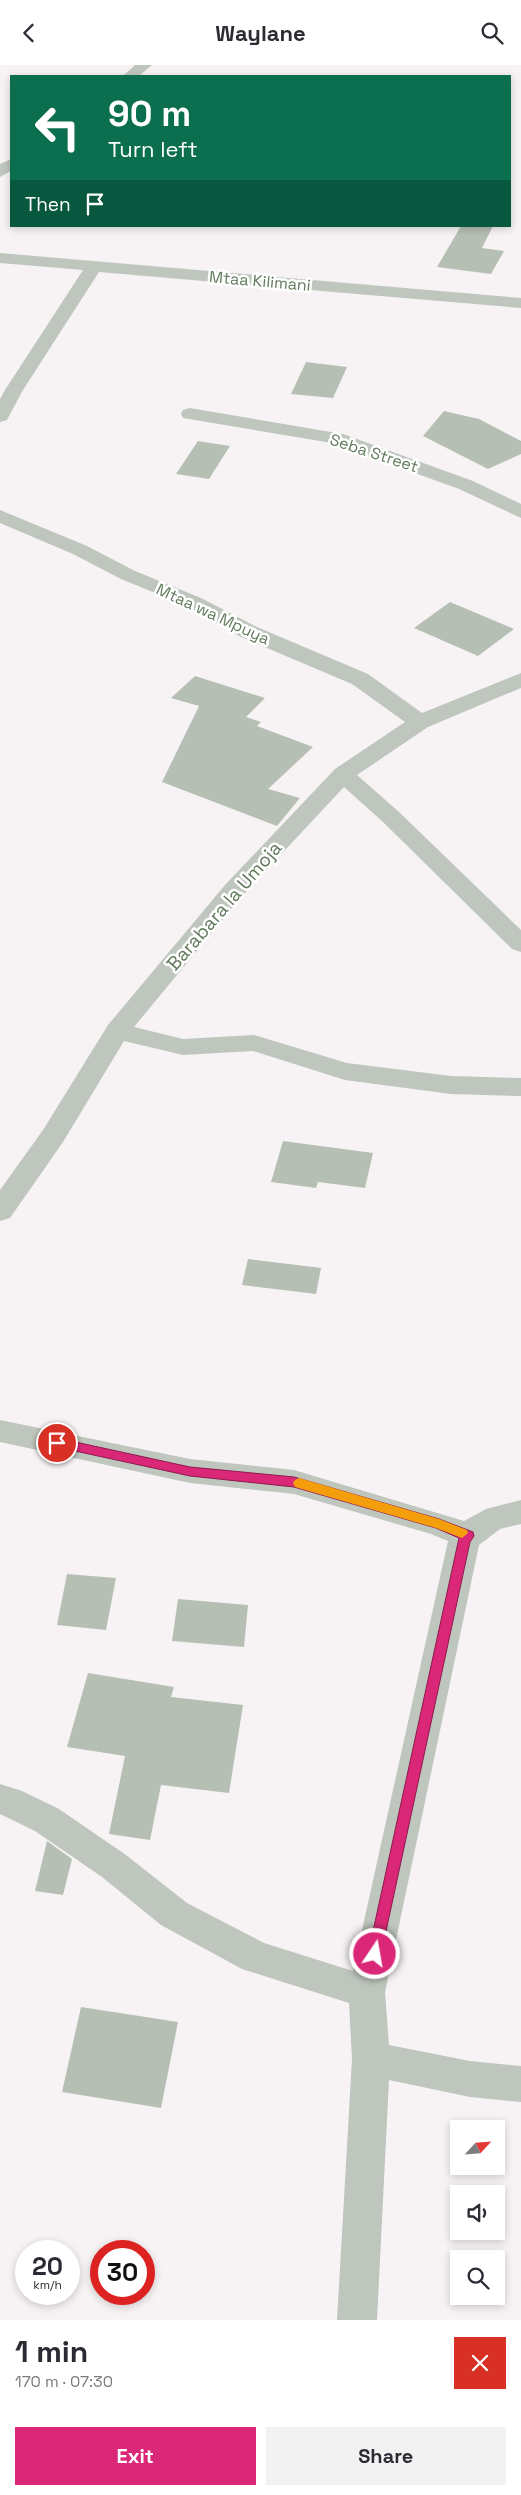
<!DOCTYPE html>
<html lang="en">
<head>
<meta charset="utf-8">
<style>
  body { margin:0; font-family:"Space Grotesk",sans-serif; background:#f2f2f3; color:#2b2b33; height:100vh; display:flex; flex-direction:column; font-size:19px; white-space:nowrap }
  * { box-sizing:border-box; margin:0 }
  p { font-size:16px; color:#7c7c81 }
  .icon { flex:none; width:28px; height:28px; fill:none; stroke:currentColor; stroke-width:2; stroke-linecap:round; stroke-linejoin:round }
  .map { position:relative; height:2255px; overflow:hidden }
  .details { display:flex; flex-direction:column; background:#fff; flex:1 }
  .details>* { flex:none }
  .guide { position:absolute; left:10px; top:10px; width:501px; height:152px; border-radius:0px; box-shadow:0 2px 8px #0003; background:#0b6e4f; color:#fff; overflow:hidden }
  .needle { width:32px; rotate:64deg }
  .controls { position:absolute; left:450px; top:2055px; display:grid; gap:10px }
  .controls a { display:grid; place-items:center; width:55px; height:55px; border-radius:0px; background:#fff; box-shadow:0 2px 8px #0003; font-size:25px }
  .speed { position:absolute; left:15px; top:2175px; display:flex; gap:10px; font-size:25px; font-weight:700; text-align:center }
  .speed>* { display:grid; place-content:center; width:65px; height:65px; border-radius:50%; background:#fff; box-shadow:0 2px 8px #0003; line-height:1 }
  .speed small { font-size:12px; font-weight:400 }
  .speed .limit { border:8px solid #d22; background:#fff; color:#111 }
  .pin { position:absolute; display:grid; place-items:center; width:42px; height:42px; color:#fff; margin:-21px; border:2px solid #fff; border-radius:50%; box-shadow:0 1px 5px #0007 }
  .me { position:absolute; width:55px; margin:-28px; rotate:12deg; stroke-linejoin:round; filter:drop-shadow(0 0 4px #0008) }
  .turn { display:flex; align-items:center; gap:18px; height:105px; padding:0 15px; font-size:22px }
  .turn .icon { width:65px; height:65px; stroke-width:2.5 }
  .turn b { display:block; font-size:35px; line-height:42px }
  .then { display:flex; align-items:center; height:48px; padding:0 15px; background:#0003; gap:10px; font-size:19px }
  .round { display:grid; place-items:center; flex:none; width:52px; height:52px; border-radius:0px; background:#f2f2f3 }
  .summary { display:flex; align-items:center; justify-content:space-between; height:85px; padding:0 15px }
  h1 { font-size:30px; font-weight:700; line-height:38px }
  .button { display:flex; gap:10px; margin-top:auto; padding:10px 15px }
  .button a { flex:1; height:58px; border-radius:0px; background:#db2777; color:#fff; font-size:20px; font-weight:700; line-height:58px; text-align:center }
  .button a+a { background:#f2f2f3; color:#2b2b33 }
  header { display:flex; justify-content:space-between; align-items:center; height:65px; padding:0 15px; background:#fff; font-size:22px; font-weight:700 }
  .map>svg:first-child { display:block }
  .building { fill:#b6bfb3 }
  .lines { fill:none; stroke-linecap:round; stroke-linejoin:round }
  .minor { fill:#bec6bd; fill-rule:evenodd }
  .route { fill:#db2777; stroke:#8e194d }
  .slow { fill:#f59e0b }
  .labels { text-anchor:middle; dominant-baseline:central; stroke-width:5; stroke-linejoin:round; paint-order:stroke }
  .far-street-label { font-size:16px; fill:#617a5c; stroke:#fff }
  .street-label { font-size:19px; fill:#617a5c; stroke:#fff }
</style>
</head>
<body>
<header><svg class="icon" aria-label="back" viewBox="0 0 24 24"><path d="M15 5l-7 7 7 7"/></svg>Waylane<svg class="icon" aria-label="search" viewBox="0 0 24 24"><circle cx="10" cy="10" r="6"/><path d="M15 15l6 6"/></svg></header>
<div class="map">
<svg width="521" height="2255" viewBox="0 0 521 2255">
  <rect width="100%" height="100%" fill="#f7f3f5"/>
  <g class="building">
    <polygon points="461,161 493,161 482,183 504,186 491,209 437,202"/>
    <polygon points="306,297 347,302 333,333 291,329"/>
    <polygon points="444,346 479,354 521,376 521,389 488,404 423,371"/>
    <polygon points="198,376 230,381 209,414 176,409"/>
    <polygon points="450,537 514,564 478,591 414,563"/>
    <polygon points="195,611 265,633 246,652 261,657 257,661 313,682 268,724 300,733 277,761 162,717 199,641 171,633"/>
    <polygon points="283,1076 373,1088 365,1123 318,1117 316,1123 271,1117"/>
    <polygon points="248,1194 321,1203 316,1229 242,1220"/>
    <polygon points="67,1509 116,1513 106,1565 57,1560"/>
    <polygon points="178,1534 248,1540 244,1582 172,1576"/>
    <polygon points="88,1608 174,1622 171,1632 243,1640 229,1728 161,1720 150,1775 109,1769 125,1691 67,1682"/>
    <polygon points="47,1776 72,1794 63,1830 35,1826"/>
    <polygon points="81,1942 178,1957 161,2043 62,2027"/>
  </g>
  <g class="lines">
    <g class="minor">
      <polygon points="135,0 152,0 139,11 123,11"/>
      <polygon points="11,94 11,106 0,112 0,99"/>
      <polygon points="0,188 521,233 521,243 99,207 23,325 9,351 7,355 0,357 0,334 5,325 83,205 0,198"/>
      <polygon points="190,343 343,369 473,416 521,439 521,453 459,424 332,378 183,353 181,349 183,345"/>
      <polygon points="0,445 87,481 135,506 201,533 257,562 368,609 422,648 521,608 521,623 428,662 357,710 399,747 521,865 521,887 512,884 383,757 344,722 243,830 134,962 183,974 254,970 347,998 451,1011 521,1013 521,1031 451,1029 345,1015 253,986 183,990 124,976 63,1077 10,1153 0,1156 0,1125 43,1065 108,960 225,820 335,704 405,657 352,619 241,572 187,541 121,514 73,489 0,458"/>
      <polygon points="0,1355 190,1394 294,1405 464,1456 486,1444 521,1435 521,1459 500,1464 479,1480 385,1927 389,1980 470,1996 521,2001 521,2037 470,2032 389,2015 377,2255 337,2255 352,1994 349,1938 242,1904 161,1860 102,1812 35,1766 0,1749 0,1719 22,1726 59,1744 126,1790 187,1838 264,1878 353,1906 448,1476 431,1469 294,1429 190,1418 0,1377"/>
    </g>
  </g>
  <polygon class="route" points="57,1373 190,1402 294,1412 439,1454 473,1467 474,1471 470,1477 380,1894 375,1896 370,1894 368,1889 459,1473 436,1463 294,1422 190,1411 52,1381 51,1378"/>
  <polygon class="slow" points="299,1413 439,1454 467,1465 468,1468 462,1473 436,1463 295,1422 293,1418 295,1415"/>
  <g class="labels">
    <g class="far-street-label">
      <text transform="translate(260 216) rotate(5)">Mtaa Kilimani</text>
      <text transform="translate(374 388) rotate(18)">Seba Street</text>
      <text transform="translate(213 549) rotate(25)">Mtaa wa Mpuya</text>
    </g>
    <g class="street-label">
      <text transform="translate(224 841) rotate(-49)">Barabara la Umoja</text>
    </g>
  </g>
</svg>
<div class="controls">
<a><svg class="needle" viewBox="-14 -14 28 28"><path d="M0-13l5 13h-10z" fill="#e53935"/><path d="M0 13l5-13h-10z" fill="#7c7c81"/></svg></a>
<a><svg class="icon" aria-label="sound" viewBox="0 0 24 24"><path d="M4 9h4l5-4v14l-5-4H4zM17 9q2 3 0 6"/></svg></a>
<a><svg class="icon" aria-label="search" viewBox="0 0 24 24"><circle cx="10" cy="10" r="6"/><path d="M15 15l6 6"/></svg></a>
</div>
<div class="speed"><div>20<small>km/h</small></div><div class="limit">30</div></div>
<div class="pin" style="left:57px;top:1378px;background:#d93025"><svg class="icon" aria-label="arrive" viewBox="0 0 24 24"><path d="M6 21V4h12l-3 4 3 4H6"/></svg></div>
<svg class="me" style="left:375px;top:1889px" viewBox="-20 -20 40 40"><circle r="17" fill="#db2777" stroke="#fff" stroke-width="3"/><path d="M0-11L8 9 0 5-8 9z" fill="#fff"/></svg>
<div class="guide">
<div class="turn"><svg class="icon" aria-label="left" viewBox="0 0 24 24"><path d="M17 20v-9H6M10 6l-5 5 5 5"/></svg><div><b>90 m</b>Turn left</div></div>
<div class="then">Then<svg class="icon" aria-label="arrive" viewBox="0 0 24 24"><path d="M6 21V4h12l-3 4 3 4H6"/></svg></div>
</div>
</div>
<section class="details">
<div class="summary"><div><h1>1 min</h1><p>170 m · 07:30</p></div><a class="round" style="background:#d93025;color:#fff"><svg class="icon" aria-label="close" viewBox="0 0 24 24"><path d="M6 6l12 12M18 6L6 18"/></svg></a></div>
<div class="button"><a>Exit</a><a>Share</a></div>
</section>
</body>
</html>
